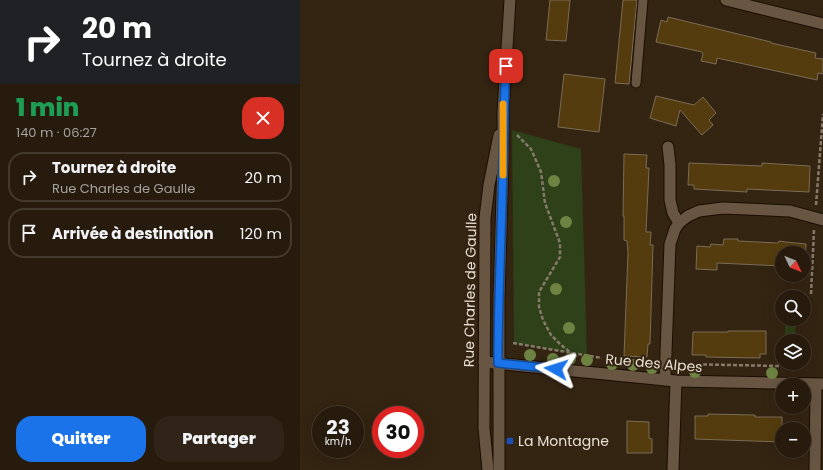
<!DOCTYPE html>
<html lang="fr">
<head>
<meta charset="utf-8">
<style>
  body { margin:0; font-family:Poppins,sans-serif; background:#2f2417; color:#f1f3f6; height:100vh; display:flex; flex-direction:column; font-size:15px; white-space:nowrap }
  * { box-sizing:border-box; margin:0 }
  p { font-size:13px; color:#a4a19e }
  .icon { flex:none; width:22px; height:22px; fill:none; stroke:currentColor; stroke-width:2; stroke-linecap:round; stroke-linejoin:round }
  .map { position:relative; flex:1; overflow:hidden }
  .panel { display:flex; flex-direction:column; background:#271b0e; width:300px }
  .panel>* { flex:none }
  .banner { background:#202124; color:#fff; overflow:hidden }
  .needle { width:26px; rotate:133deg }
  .tools { position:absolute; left:475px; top:246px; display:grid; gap:8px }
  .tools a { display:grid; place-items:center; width:36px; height:36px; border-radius:50%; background:#271b0e; box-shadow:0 4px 16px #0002,0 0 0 1px #43392e; font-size:20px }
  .speed { position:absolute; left:12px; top:406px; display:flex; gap:8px; font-size:20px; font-weight:700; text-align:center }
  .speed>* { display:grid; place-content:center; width:52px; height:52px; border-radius:50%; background:#271b0e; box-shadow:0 4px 16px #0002,0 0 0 1px #43392e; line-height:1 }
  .speed small { font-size:10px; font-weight:400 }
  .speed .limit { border:6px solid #d22; background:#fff; color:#111 }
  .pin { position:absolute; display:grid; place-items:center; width:34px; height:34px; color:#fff; margin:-17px; border-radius:8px; box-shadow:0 2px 6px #0006 }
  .me { position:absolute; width:44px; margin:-22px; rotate:276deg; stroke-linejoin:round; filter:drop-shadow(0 0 3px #0008) }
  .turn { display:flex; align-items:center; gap:14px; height:84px; padding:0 16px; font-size:18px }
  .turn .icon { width:52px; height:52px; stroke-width:2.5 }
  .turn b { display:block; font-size:28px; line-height:34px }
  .round { display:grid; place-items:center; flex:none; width:42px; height:42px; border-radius:16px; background:#2f2417 }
  .overview { display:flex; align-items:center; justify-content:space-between; height:68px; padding:0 16px }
  h1 { font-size:24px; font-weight:800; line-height:30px; color:#1e9e55 }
  .primary-button { display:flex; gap:8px; margin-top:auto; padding:8px 16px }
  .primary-button a { flex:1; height:46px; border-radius:16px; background:#1a73e8; color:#fff; font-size:16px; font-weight:800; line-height:46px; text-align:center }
  .primary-button a+a { background:#2f2417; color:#f1f3f6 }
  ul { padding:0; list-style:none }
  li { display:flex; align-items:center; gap:12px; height:50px; margin:0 8px 6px; padding:0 8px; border:2px solid #43392e; border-radius:16px }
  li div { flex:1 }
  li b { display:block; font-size:15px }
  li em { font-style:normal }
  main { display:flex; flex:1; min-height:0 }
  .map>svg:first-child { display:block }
  .green { fill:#2e4119 }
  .building { fill:#543c0f; stroke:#7b6c56 }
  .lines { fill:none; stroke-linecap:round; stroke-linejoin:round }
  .service-casing { stroke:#1b0d00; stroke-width:11 }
  .minor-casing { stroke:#1b0d00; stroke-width:13 }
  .tertiary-casing { stroke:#1b0d00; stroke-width:13 }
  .path { stroke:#877a6b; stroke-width:2.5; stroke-dasharray:4 2; stroke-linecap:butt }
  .service { stroke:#685643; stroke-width:9 }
  .minor { stroke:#685643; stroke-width:11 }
  .tertiary { stroke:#685643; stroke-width:11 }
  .tree { fill:#6e8342 }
  .route-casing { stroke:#114b97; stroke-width:10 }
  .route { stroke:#1a73e8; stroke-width:7 }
  .slow { stroke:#f59e0b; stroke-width:7 }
  .transit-dot { fill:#1a4fb4; stroke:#342412; stroke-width:1.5 }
  .labels { text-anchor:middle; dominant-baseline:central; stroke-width:4; stroke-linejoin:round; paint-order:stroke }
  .street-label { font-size:14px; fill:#e9dfd4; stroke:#342412 }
  .poi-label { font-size:14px; fill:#e9dfd4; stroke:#342412; text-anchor:start }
</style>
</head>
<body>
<main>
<section class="panel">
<div class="banner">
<div class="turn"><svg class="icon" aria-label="right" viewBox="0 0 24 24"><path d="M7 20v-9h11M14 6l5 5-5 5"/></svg><div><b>20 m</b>Tournez à droite</div></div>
</div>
<div class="overview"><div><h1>1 min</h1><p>140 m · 06:27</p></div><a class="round" style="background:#d93025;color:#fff"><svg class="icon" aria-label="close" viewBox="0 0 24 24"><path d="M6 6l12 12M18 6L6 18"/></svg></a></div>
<ul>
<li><svg class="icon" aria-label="right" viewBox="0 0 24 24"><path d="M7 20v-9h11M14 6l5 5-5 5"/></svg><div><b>Tournez à droite</b><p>Rue Charles de Gaulle</p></div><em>20 m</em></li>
<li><svg class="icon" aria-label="arrive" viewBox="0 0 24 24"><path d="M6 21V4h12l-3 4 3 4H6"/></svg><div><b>Arrivée à destination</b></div><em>120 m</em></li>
</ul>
<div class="primary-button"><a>Quitter</a><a>Partager</a></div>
</section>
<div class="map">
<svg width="523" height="470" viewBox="0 0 523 470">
  <rect width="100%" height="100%" fill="#342412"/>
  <g class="green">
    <polygon points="212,130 281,149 287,356 214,343"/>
    <polygon points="485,319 496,319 495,341 485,341"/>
  </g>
  <g class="building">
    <polygon points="250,0 270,0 266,41 246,40"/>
    <polygon points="323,0 337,0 329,84 315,83"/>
    <polygon points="368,17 471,42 471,43 516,53 515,58 523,59 523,74 518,73 517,80 417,58 416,64 401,61 403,54 402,52 356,42 361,20 367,22"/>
    <polygon points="264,74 305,79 299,132 258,127"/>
    <polygon points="356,96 394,105 403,97 416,113 409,120 413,125 402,135 380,110 376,126 350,118"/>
    <polygon points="324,154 347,155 346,168 349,168 346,232 351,232 350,245 353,245 350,344 348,344 347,357 324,356 328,252 327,241 324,240 324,216 323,216"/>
    <polygon points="389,163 462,166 462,163 510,166 509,192 447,189 447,192 394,189 394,185 388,185"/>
    <polygon points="424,239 438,239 438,241 478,243 479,241 486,242 506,244 505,267 504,253 482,253 482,266 417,263 417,270 396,269 397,246 410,247 411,244 423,245"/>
    <polygon points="428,331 466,331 466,354 460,354 460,358 406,357 406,355 392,355 393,332 428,332"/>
    <polygon points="408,414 455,415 455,417 482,417 482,442 395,439 395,416 408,416"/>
    <polygon points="327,421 349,422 349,438 352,439 352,453 327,453"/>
  </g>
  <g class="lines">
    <g class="service-casing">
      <polyline id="service" points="336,83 343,0"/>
    </g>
    <g class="minor-casing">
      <g id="minor">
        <polyline points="426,0 523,24"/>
        <polyline points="379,223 388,216 399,211 423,208 490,211 523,220"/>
        <polyline points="184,362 376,381 523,384"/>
        <polyline points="365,380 370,244 375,229 379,223 373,213 370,200 370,165 368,147"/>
        <polyline points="373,469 376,381"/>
        <polyline points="515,470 516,384"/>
      </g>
    </g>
    <g class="tertiary-casing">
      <g id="tertiary">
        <polyline points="188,470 184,428 185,218 189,185 199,135"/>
        <polyline points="199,470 199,299 203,160 203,112 210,0"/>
      </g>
    </g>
    <g class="path">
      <polyline points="217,135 231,149 241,172 245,203 260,243 260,257 239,292 239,307 243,320 251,335 260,344 276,357"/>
      <polyline points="516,205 523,114"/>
      <polyline points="511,294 514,230"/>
      <polyline points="213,343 302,358"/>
      <polyline points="379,364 481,366"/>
    </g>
    <use href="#service" class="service"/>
    <use href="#minor" class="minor"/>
    <use href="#tertiary" class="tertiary"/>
  </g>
  <g class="tree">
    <circle cx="254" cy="181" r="6"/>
    <circle cx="266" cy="222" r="6"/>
    <circle cx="256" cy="289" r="6"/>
    <circle cx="269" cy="328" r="6"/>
    <circle cx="230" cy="355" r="6"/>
    <circle cx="253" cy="359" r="6"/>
    <circle cx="270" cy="359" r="6"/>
    <circle cx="287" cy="360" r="6"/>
    <circle cx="312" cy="364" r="6"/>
    <circle cx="333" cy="365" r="6"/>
    <circle cx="352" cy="368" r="6"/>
    <circle cx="395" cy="372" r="6"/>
    <circle cx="472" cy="373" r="6"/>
  </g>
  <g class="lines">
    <g class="route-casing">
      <path id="route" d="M206 66C204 97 204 128 203 160 202 228 198 295 198 363L256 369"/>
    </g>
    <use href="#route" class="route"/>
    <polyline class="slow" points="203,175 203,104"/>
  </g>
  <rect class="transit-dot" x="206" y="437" width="8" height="8" rx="2"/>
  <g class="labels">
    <g class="street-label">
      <text transform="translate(170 290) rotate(-89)">Rue Charles de Gaulle</text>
      <text transform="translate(354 363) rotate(5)">Rue des Alpes</text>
    </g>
    <g class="poi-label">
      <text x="218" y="441">La Montagne</text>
    </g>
  </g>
</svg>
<div class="tools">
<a><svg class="needle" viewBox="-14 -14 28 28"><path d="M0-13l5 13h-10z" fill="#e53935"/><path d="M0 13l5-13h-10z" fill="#a4a19e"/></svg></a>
<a><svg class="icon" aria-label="search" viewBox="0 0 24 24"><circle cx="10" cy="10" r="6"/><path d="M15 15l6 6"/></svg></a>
<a><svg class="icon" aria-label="layers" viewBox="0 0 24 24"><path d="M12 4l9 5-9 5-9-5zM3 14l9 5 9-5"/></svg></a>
<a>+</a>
<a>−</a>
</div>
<div class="speed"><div>23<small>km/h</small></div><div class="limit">30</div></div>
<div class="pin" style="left:206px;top:66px;background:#d93025"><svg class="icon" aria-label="arrive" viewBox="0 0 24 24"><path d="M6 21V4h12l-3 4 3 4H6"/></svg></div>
<svg class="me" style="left:256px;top:369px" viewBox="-20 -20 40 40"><path d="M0-17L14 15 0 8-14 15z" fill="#1a73e8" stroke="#fff" stroke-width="4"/></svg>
</div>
</main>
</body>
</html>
